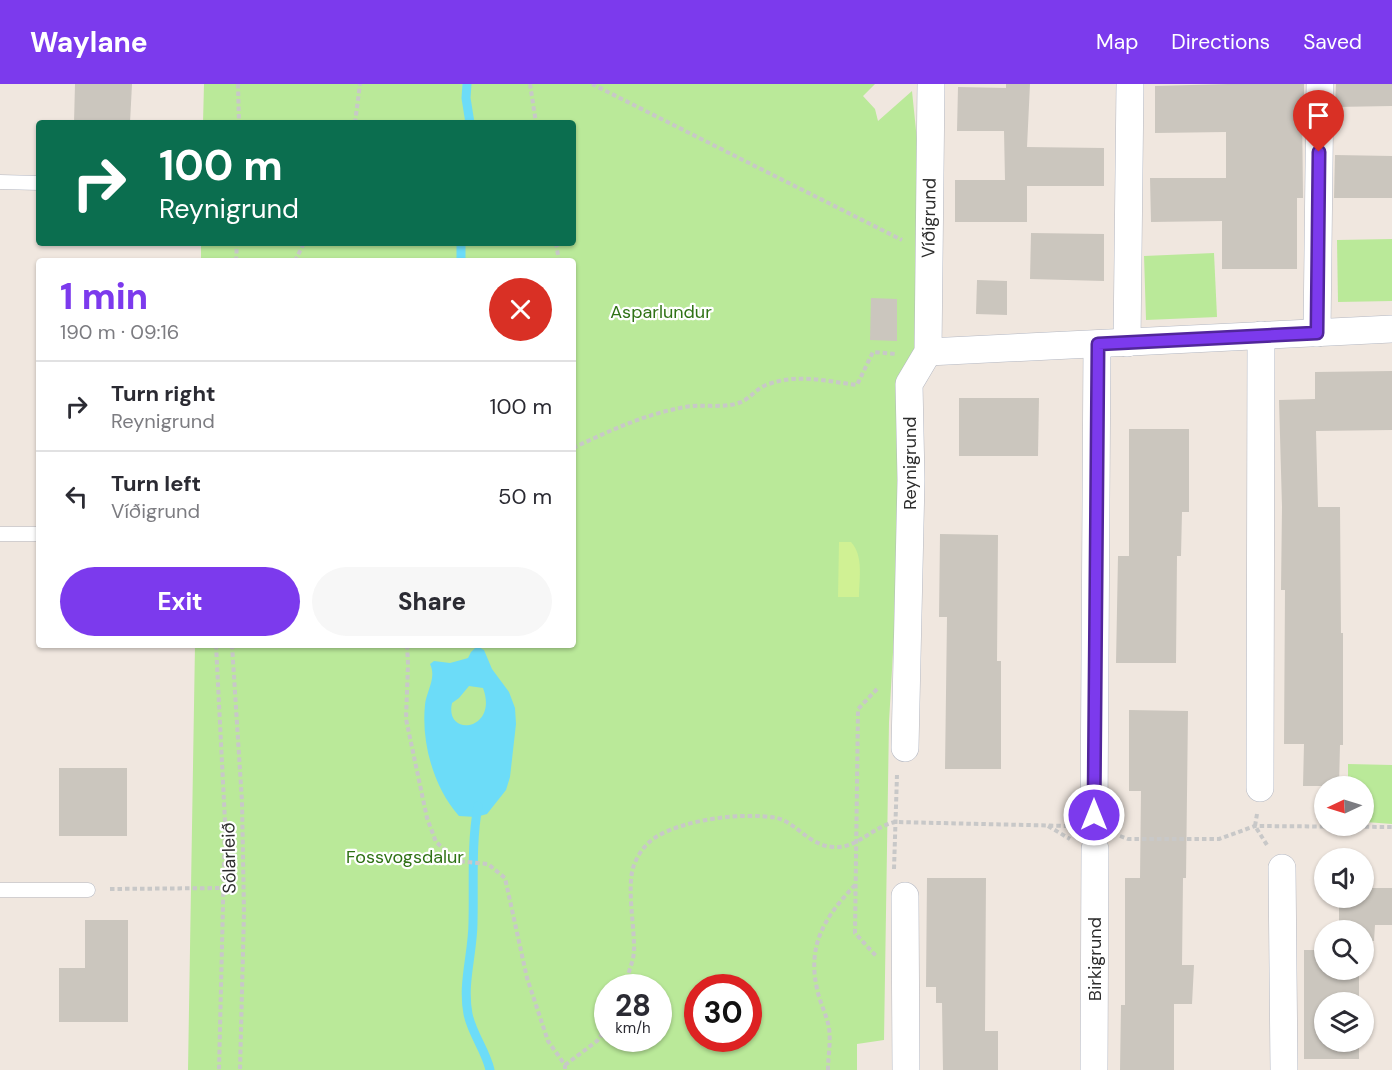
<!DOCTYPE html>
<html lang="en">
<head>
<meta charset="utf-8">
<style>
  body { margin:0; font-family:"DM Sans",sans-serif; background:#f7f7f7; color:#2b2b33; height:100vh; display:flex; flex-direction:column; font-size:22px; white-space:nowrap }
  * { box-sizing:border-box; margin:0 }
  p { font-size:20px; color:#7c7c81 }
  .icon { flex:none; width:33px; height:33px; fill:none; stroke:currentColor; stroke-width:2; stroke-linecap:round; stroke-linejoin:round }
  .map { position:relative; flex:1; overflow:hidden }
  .drawer { position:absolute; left:36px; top:174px; width:540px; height:390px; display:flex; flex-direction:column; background:#fff; border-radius:6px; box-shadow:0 2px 4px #0004 }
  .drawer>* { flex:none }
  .banner { position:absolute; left:36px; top:36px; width:540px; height:126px; border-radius:6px; box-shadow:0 2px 4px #0004; background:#0b6e4f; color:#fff; overflow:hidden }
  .needle { width:39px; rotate:266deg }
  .tools { position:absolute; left:1314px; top:692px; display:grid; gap:12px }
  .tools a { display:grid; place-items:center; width:60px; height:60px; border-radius:50%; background:#fff; box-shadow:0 2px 4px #0004; font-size:30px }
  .speed { position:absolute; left:594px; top:890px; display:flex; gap:12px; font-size:30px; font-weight:700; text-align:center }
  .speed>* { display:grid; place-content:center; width:78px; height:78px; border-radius:50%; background:#fff; box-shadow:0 2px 4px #0004; line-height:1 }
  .speed small { font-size:15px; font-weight:400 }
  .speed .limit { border:9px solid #d22; background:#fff; color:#111 }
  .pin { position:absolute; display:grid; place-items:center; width:51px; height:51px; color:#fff; margin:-62px -26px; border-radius:50% 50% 50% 0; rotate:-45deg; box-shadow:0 0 6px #0007 }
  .pin .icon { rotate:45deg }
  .me { position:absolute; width:66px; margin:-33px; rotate:0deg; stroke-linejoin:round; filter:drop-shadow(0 0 4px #0008) }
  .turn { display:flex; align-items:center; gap:21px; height:126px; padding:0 24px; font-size:27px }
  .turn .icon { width:78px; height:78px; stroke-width:2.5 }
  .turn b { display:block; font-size:42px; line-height:51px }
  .round { display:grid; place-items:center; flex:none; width:63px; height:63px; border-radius:32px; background:#f7f7f7 }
  .overview { display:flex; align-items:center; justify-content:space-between; height:102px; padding:0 24px }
  h1 { font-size:36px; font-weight:800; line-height:45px; color:#7c3aed }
  .button { display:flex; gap:12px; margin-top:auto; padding:12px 24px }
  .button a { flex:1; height:69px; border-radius:36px; background:#7c3aed; color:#fff; font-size:24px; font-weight:800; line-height:69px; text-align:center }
  .button a+a { background:#f7f7f7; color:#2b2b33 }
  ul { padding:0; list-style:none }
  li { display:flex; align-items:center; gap:18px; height:90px; padding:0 24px; border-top:2px solid #e1e1e2 }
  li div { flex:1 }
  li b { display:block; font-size:22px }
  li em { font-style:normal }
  header { display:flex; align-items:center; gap:36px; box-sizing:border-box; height:84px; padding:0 30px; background:#7c3aed; color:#fff }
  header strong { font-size:28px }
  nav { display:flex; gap:33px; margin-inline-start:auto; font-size:21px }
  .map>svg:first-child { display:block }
  .green { fill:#bae999; fill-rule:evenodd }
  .pitch { fill:#d0f194 }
  .water { fill:#6cdcf8; fill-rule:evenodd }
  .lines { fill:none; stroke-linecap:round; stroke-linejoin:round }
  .stream { stroke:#6cdcf8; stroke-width:9 }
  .building { fill:#cbc6be }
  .lane-casing { stroke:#b3b7c2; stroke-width:15 }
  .street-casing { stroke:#b3b7c2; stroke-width:28 }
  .path { stroke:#c8c8c8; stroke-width:4; stroke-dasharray:4.5 3; stroke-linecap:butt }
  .lane { stroke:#fff; stroke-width:14 }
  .street { stroke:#fff; stroke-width:27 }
  .route-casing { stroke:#51269a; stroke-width:15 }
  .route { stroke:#7c3aed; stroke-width:10 }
  .labels { text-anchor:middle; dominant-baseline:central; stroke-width:4.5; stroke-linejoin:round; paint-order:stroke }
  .street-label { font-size:18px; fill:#2d2d2d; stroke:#fff }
  .park-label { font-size:18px; fill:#2f7215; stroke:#fff }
</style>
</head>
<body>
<header>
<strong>Waylane</strong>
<nav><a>Map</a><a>Directions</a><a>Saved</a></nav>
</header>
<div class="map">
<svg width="1392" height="986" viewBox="0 0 1392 986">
  <rect width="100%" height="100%" fill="#f0e7df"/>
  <g class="green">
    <path d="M204 0H875L863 12 875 25 878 37 912 7 928 164 907 326 889 638 884 956 857 960V986H188L195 561H573V177H201V159H573V39H203ZM608 903H658V954H608ZM698 903H748V954H698Z"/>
    <polygon points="1392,155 1392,217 1338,218 1337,156"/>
    <polygon points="1214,169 1217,233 1146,236 1144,172"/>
    <polygon points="1348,680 1392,681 1392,740 1366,738 1364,737 1364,702 1348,702"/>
  </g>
  <path class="pitch" d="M839 458H851C864 472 859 496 859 513H838Z"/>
  <path class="water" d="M477 562 484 566 492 585 509 608 515 624 516 640 510 693 506 706 487 730 476 733 459 732C434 704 421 659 425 621 426 608 437 594 430 580L434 577 450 579 461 576 468 574 471 568ZM469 602 483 604C499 647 444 654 452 619L459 614Z"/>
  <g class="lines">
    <g class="stream">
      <polyline points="467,0 466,14 470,39"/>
      <polyline points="461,177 461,159"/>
      <path d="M478 722C471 760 474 800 473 838 473 869 462 899 468 930 472 950 486 967 490 986"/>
    </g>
  </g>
  <g class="building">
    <polygon points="75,0 132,0 130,39 74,39"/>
    <polygon points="1006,0 1030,0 1027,63 1104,64 1104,102 1027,102 1027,138 955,138 955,96 1005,96 1004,47 957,47 958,3 1006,4"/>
    <polygon points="1228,0 1304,0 1304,23 1302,23 1303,114 1297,114 1297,185 1222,185 1222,137 1151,138 1150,94 1226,94 1226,48 1155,49 1155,2"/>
    <polygon points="1336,0 1392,0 1392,22 1335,23"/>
    <polygon points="1335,71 1392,72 1392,114 1334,114"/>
    <polygon points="1031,149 1104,150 1104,197 1030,195"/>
    <polygon points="977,196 1007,197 1007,231 976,230"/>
    <polygon points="871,214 897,215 897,257 870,256"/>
    <polygon points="1392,287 1392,346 1316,347 1318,423 1340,423 1341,549 1343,549 1343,661 1340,661 1339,702 1303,702 1304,660 1284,660 1285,506 1281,506 1282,423 1279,316 1315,315 1315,288"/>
    <polygon points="959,314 1039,314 1038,372 959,372"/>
    <polygon points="1129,345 1189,345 1189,428 1182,428 1181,472 1177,472 1176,579 1116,579 1118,472 1129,472"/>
    <polygon points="940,450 998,451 997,577 1001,577 1001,685 945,685 947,533 939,533"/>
    <polygon points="1129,626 1188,627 1186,794 1183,794 1182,881 1194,881 1192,920 1174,920 1174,986 1120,986 1121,921 1125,921 1125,794 1140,794 1141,707 1129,707"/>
    <rect x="59" y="684" width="68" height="68"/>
    <polygon points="927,794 986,794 985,947 998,947 998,986 943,986 942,919 936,919 936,903 926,903"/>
    <polygon points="1364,804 1392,804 1392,841 1375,841 1374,857 1364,857 1364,846 1339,846 1339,813 1364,813"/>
    <polygon points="85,836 128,836 128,938 59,938 59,884 85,884"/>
    <polygon points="1304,866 1324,866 1324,885 1359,885 1359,918 1324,918 1324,957 1359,957 1359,975 1304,975"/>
  </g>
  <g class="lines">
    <g class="lane-casing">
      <g id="lane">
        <polyline points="0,98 39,99"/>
        <polyline points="0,450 39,450"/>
        <polyline points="0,806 88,806"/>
      </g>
    </g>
    <g class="street-casing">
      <g id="street">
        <polyline points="1317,249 1320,0"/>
        <polyline points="1127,259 1130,0"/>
        <polyline points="928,268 1392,245"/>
        <polyline points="905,664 911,396 909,300 928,268 931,0"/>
        <polyline points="1260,704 1261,251"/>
        <polyline points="1094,731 1097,260"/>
        <polyline points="1282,784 1284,986"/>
        <polyline points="905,812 906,986"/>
        <polyline points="1094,986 1095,765"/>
      </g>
    </g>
    <g class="path">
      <polyline points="238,0 239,39"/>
      <polyline points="530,0 536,39"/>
      <polyline points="592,0 902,156"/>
      <polyline points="355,39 360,0"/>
      <polyline points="556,159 559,177"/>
      <polyline points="236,177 237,159"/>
      <polyline points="295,177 304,159"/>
      <path d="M573 364C609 347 645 330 685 323 701 320 719 324 735 320 749 317 754 306 766 301 797 289 825 297 857 301L873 268 896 270"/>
      <polyline points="216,561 225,737 219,986"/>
      <polyline points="232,561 242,718 244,828 240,986"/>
      <polyline points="407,561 408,580 406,635 427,734 436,758 457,777 488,780 505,794 527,894 548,957 565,981 565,986"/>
      <polyline points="877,605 858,625 855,849 877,873"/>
      <polyline points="1257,730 1255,742 1267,761"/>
      <polyline points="1048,742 1070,755"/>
      <polyline points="1120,752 1128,755 1219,755 1255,742 1392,743"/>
      <polyline points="894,785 897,691"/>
      <polyline points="110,805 223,804"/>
      <path d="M624 903C627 892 633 879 634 868 635 844 626 802 634 781 638 770 646 759 656 753 685 735 744 728 777 734 797 739 808 761 833 763 857 765 872 743 895 738L1069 742"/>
      <polyline points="565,981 597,957 608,942"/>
      <path d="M828 986C828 973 831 958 829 944 827 932 821 921 818 909 806 862 824 834 855 801"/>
    </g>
    <use href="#lane" class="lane"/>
    <use href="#street" class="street"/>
  </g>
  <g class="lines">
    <g class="route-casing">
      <polyline id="route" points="1094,731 1098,260 1317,249 1319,68"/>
    </g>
    <use href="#route" class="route"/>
  </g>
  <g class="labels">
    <g class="street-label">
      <text transform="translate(929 134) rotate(-89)">Víðigrund</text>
      <text transform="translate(910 379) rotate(-90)">Reynigrund</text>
      <text transform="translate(229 774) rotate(-91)">Sólarleið</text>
      <text transform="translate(1095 875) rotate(-90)">Birkigrund</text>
    </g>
    <g class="park-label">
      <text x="661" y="228">Asparlundur</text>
      <text x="405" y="773">Fossvogsdalur</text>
    </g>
  </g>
</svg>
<div class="tools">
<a><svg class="needle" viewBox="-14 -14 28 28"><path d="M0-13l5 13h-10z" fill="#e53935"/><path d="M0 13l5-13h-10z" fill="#7c7c81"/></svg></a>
<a><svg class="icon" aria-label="sound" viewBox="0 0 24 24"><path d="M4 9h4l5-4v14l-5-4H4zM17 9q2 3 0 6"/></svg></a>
<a><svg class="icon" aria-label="search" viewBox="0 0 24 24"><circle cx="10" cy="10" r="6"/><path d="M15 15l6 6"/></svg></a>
<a><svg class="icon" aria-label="layers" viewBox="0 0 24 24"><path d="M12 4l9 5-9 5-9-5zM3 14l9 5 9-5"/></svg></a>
</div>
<div class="speed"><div>28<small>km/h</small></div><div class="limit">30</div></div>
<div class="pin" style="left:1319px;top:68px;background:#d93025"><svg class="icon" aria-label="arrive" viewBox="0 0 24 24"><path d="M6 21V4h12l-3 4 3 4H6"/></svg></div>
<svg class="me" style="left:1094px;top:731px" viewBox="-20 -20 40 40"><circle r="17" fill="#7c3aed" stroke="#fff" stroke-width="3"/><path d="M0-11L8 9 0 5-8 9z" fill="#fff"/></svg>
<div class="banner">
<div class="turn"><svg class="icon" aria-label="right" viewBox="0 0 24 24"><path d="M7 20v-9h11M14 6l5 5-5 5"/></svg><div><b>100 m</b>Reynigrund</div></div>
</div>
<section class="drawer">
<div class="overview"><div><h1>1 min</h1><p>190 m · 09:16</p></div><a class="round" style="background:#d93025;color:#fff"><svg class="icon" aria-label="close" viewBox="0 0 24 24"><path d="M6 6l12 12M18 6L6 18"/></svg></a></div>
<ul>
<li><svg class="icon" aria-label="right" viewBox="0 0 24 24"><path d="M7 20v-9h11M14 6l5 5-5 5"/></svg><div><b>Turn right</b><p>Reynigrund</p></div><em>100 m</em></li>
<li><svg class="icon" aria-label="left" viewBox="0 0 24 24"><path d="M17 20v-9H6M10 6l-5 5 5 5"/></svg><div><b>Turn left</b><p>Víðigrund</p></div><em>50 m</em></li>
</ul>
<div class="button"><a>Exit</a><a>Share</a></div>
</section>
</div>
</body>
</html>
